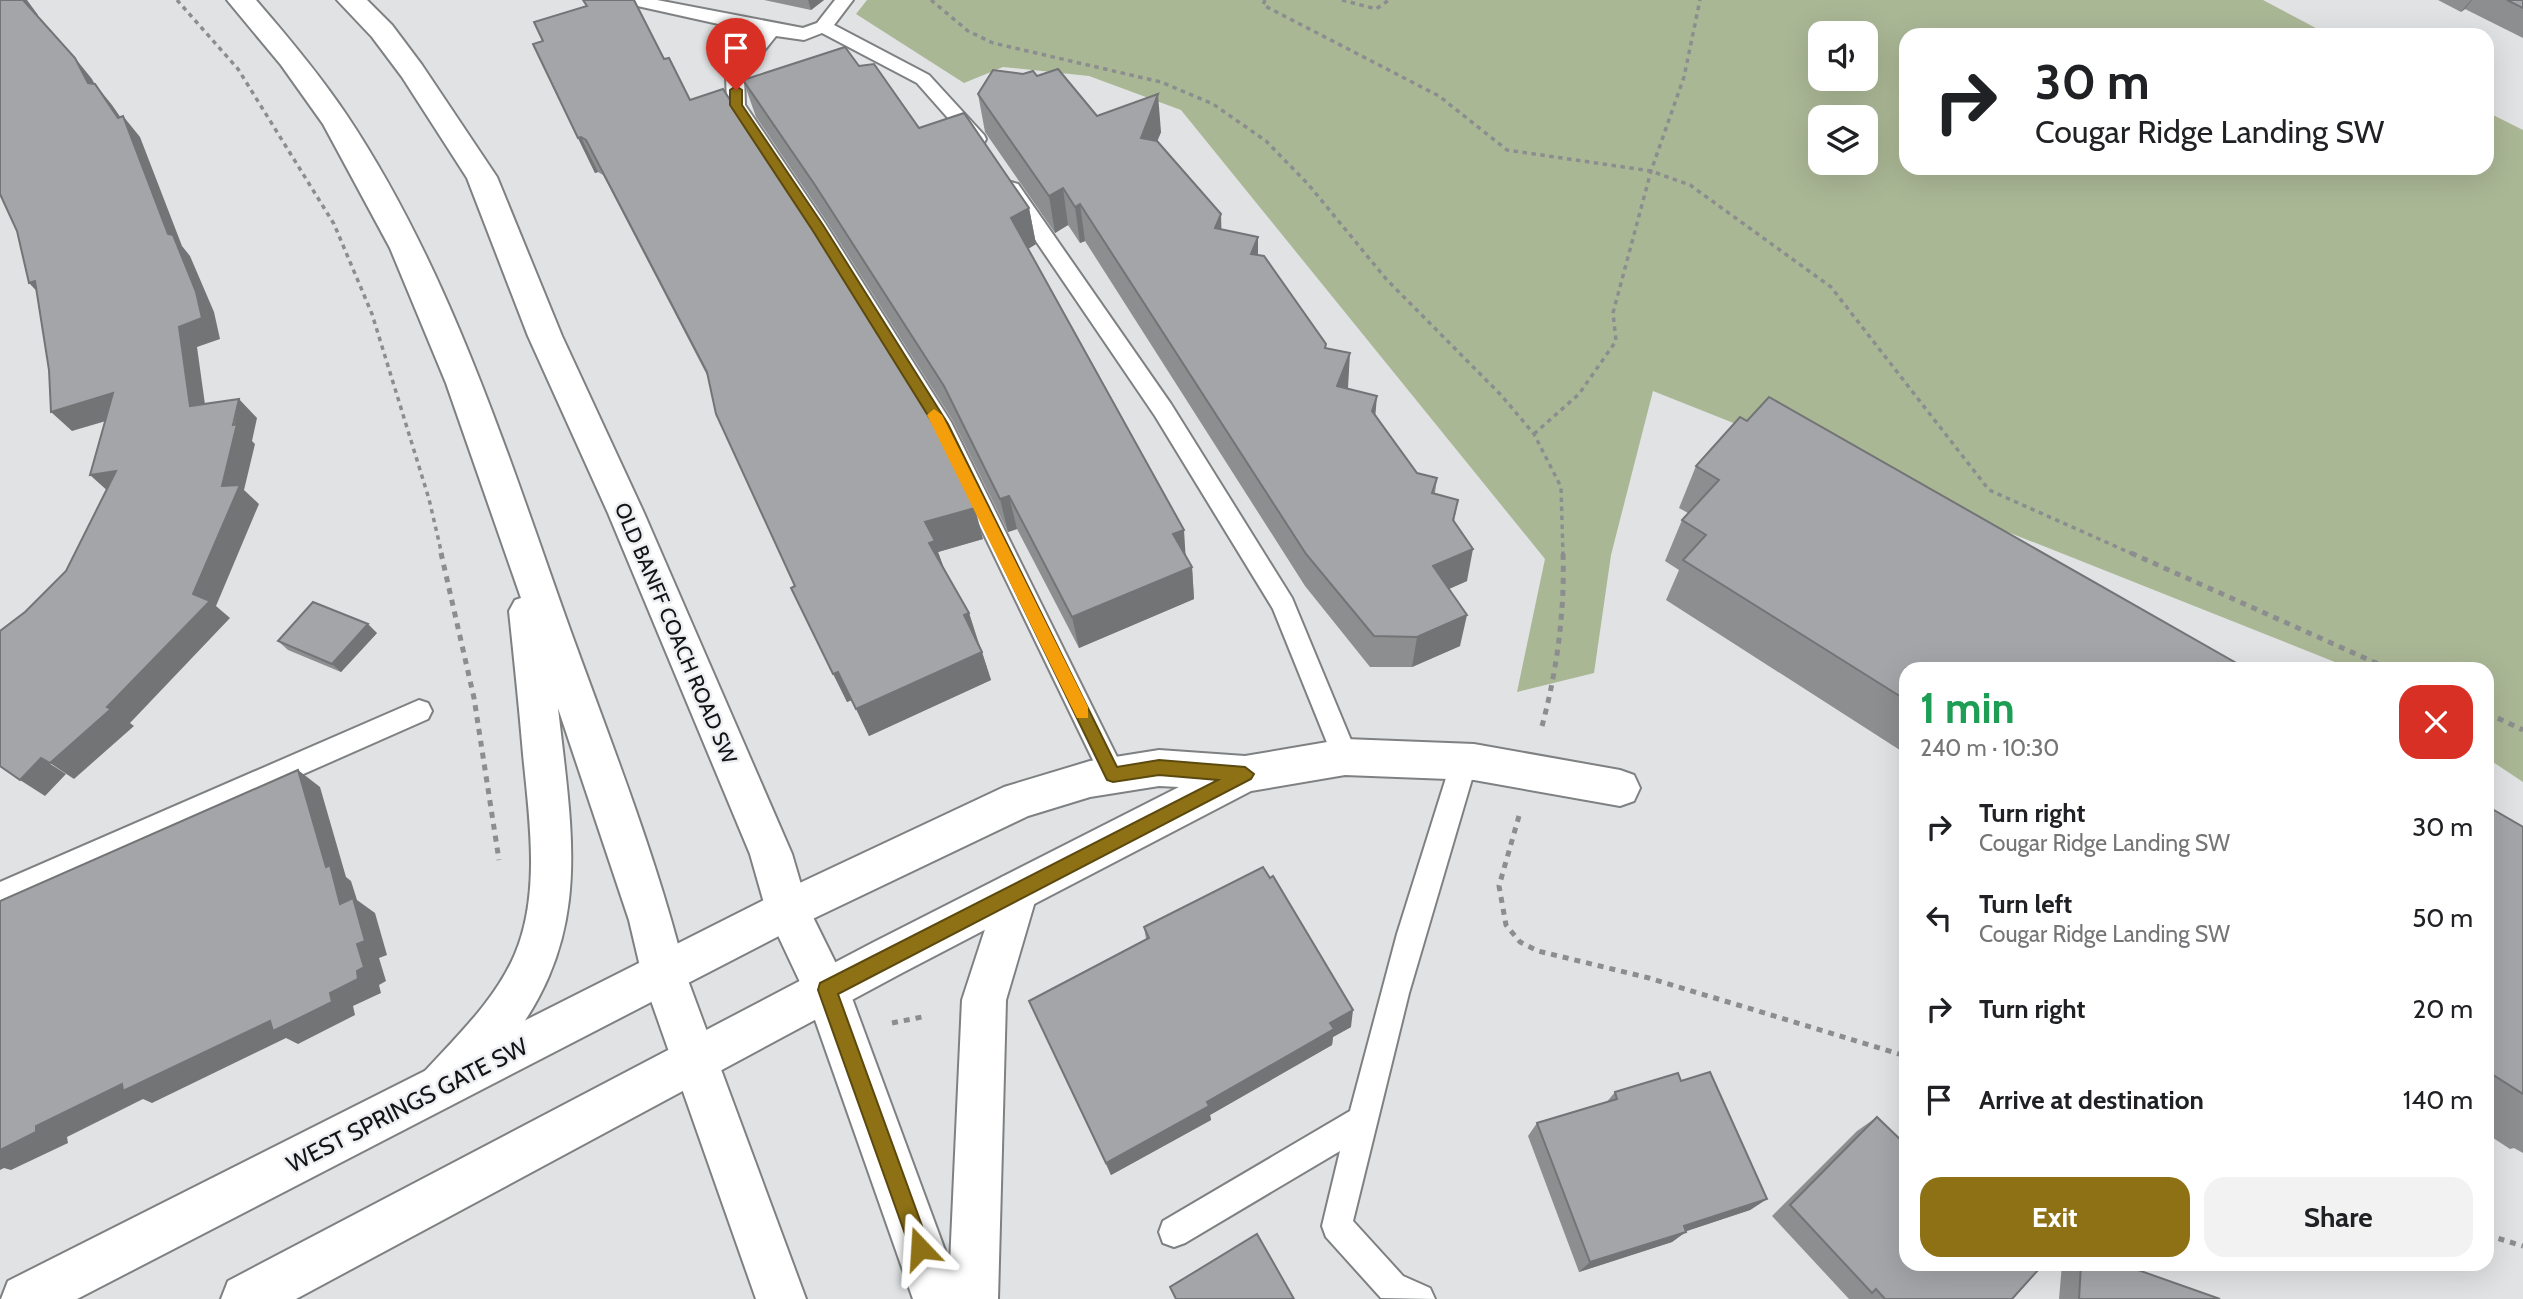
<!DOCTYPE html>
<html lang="en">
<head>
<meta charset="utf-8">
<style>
  body { margin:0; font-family:Cabin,sans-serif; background:#f2f2f2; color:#202124; height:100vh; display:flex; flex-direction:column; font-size:26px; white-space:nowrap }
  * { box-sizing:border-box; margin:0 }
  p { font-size:23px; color:#757577 }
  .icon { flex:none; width:38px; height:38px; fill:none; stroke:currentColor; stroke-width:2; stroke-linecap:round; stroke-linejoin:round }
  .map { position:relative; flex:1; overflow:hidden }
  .panel { position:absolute; left:1899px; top:662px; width:595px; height:609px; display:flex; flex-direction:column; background:#fff; border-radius:21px; box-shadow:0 7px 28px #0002 }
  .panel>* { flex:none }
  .guide { position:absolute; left:1899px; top:28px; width:595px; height:147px; border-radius:21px; box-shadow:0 7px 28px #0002; background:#fff; color:#202124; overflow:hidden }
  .tools { position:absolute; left:1808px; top:21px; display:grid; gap:14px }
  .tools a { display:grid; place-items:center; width:70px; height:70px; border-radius:14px; background:#fff; box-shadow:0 7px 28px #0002; font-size:35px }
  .pin { position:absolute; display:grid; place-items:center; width:60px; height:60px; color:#fff; margin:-72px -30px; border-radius:50% 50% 50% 0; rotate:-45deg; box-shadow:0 0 7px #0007 }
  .pin .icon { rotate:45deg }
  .me { position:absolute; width:77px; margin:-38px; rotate:340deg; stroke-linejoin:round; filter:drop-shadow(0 0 5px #0008) }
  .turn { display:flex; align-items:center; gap:24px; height:147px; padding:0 21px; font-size:32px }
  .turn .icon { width:91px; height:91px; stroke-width:2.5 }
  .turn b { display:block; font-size:49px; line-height:60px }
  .round { display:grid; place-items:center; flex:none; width:74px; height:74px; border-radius:21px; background:#f2f2f2 }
  .head { display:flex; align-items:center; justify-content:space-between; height:119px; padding:0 21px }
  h1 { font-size:42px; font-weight:800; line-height:52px; color:#1e9e55 }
  .button { display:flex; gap:14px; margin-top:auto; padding:14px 21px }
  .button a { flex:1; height:80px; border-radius:21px; background:#8e7115; color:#fff; font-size:28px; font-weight:800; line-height:80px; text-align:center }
  .button a+a { background:#f2f2f2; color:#202124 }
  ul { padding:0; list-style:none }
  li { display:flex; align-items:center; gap:21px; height:91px; padding:0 21px }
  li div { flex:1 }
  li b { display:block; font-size:26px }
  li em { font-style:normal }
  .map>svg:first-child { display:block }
  .green { fill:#aab795; fill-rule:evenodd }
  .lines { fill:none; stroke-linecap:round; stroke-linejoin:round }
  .lane-casing { stroke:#7e8082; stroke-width:4 }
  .street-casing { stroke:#7e8082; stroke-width:4 }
  .secondary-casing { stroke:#7e8082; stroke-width:4 }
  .path-far1 { stroke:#8c8d8f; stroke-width:3.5; stroke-dasharray:4.5 4.5; stroke-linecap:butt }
  .path { stroke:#8c8d8f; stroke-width:5; stroke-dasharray:6 6; stroke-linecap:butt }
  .lane { fill:#fff; fill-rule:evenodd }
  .street { fill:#fff; fill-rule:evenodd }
  .secondary { fill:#fff; fill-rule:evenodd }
  .wall { fill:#8d8e90 }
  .shaded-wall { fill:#737476 }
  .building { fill:#a4a5a8; stroke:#737476; stroke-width:2 }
  .route { fill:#8e7115; stroke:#5c490e; stroke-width:2 }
  .slow { fill:#f59e0b }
  .labels { text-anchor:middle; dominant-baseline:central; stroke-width:5; stroke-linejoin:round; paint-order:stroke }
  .street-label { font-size:21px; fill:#141415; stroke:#edeff2 }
  .near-street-label { font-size:24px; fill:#141415; stroke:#edeff2 }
</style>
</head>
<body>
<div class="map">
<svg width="2523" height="1299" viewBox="0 0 2523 1299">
  <rect width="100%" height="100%" fill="#e0e2e4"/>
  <path class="green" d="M867 0H2263L2329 35H1906V168H2487V112L2523 130V782L2487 758V668H2350L1653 391 1611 555 1594 673 1517 692 1545 559 1181 110 1089 76 1003 67 964 83 856 14ZM1820 33H1866V79H1820ZM1820 117H1866V163H1820Z"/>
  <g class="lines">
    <g class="lane-casing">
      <g id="lane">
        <polygon points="624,0 657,0 803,28 817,23 835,0 853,0 834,25 929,75 984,135 986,139 984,143 970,143 917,83 822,33 804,40 776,36 744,76 745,105 825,223 951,422 1122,767 1126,775 1122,783 1113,787 1104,783 934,431 811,233 727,105 726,75 759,33 633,5"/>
        <polygon points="1011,182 1018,184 1171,404 1292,598 1358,757 1354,765 1345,768 1336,765 1273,609 1155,416 1004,194 1001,189 1004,184"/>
        <polygon points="419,700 428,703 432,711 428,719 0,908 0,882"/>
        <polygon points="1464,751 1473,754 1477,762 1409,993 1353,1221 1403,1276 1430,1288 1435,1299 1381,1298 1326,1237 1322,1226 1340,1151 1185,1243 1174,1247 1163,1243 1159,1232 1163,1221 1350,1111 1397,934 1451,762 1455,754"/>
      </g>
    </g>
    <g class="street-casing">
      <polygon id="street" points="1345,739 1474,744 1620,770 1634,775 1640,788 1634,801 1620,806 1474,780 1345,775 1251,791 902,973 296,1299 221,1299 228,1281 872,943 1179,787 1159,786 1090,797 1028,816 802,924 77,1299 1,1299 8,1281 772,896 1004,787 1090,761 1159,750 1245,756"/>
    </g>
    <g class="secondary-casing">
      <g id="secondary">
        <path d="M227 0H256C288 37 319 74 346 114 451 271 508 456 571 632 612 745 657 858 686 975L806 1299H756L642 975 629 920 558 708C573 842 594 939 502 1052 485 1074 467 1099 441 1110L425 1103 418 1087 425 1071C458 1035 496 999 515 954 541 893 529 817 523 754 519 706 514 659 509 611L515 600 521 598 446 383 390 248 323 124 281 65Z"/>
        <polygon points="337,0 367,0 392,25 422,65 497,177 562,336 644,513 792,854 807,905 849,990 950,1264 962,1000 1002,877 1017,871 1032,877 1038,891 1006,1000 998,1299 913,1299 807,997 766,910 750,854 608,513 528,336 467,178 402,77 372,37"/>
      </g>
    </g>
    <g class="path-far1">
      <polyline points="177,0 238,69 334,224 372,314 429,499 442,555"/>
      <polyline points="931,0 968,31 993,43 1161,82 1213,104 1266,141 1308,184 1387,280 1501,395 1534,434 1561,487 1563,555"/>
      <polyline points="1265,0 1263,5 1439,96 1507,150 1651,171 1690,185 1831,287 1989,490 2135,555"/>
      <polyline points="1342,0 1376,9 1389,0"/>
      <polyline points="1534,434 1579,394 1616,341 1613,313 1651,171 1684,77 1700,0"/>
    </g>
    <g class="path">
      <polyline points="441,553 474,698 499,860"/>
      <polyline points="2131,553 2387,668"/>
      <polyline points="2487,713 2523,730"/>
      <path d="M1542 726C1557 671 1565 610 1563 553"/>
      <polyline points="1519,816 1499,886 1506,925 1520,942 1538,951 1649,978 1906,1056"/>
      <polyline points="892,1023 922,1017"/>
      <polyline points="2487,1235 2523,1246"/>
    </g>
    <use href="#lane" class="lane"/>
    <use href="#street" class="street"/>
    <use href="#secondary" class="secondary"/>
  </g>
  <g class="wall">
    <polygon points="583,0 634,0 664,59 690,100 983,539 938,552 944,569 969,613 991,680 869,736 852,700 847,702 795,586 708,377 603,175 598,172 595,173 578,138 543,41 586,6"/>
    <polygon points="764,0 824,0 811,10"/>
    <polygon points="2438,0 2523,0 2523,38 2465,9 2461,12"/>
    <polygon points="859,66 919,128 1029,208 1036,244 1028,249 1192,567 1194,599 1079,648 1017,529 1008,532 953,421 827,222 756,117 743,80"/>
    <polygon points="1037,76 1097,116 1161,132 1157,141 1221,230 1258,237 1258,255 1326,348 1347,389 1376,415 1417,473 1437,478 1435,493 1458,500 1454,522 1467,581 1449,589 1460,646 1412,667 1370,667 1305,586 1085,241 1080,243 1068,225 1055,233 985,132 978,94"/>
    <polygon points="1740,417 1906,668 1906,754 1666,600 1679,570 1665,561 1682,520 1688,513 1679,508 1696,466"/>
    <polygon points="377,633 341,672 288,650 278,641"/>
    <polygon points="2487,806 2523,827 2523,1153 2514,1148 2510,1149 2487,1134"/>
    <polygon points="1144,927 1351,1027 1333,1037 1332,1045 1210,1115 1211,1120 1111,1175 1029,1001 1146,939"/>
    <polygon points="1615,1092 1767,1199 1750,1210 1686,1231 1672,1242 1579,1272 1528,1136 1537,1123 1606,1103"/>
    <polygon points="1877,1117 2012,1299 1849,1299 1772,1216 1857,1131"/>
    <polygon points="2062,1264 2121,1264 2220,1299 2059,1299"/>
  </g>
  <g class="shaded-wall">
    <polygon points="23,0 27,0 38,15 36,16"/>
    <polygon points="808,0 824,0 811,10"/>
    <polygon points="2471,0 2472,0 2465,9 2461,12"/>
    <polygon points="75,58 92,79 105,104 88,83"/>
    <polygon points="95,84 112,105 128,128 123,116 140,137 182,246 190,256 214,312 220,339 197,347 208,426 190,406 179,327 118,118"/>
    <polygon points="1158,94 1161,132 1144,175 1141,138"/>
    <polygon points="581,137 598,172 595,173 578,138"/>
    <polygon points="1063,188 1068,225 1055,233 1049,196"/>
    <polygon points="1080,204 1085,241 1080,243 1075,207"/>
    <polygon points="1029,208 1036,244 1018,255 1011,218"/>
    <polygon points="1221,214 1222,251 1215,228"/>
    <polygon points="1258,237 1258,273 1251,254"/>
    <polygon points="35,281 49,304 29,283"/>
    <polygon points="1350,353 1348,388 1335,421 1337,386"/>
    <polygon points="113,393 133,413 72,431 51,412"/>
    <polygon points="1377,396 1374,431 1372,411"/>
    <polygon points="239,399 257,418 252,441 255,444 244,490 259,504 216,606 230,618 130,723 134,726 74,779 50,763 107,707 193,594 222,486"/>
    <polygon points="116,471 111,494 90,475"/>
    <polygon points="1009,496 1017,529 1008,532 1000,499"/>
    <polygon points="975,508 983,539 938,552 945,571 929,543 925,522"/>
    <polygon points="1184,530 1186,562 1173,534"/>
    <polygon points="1473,549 1467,581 1428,598 1433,566"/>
    <polygon points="1192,567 1194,599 1079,648 1072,617"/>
    <polygon points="969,613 978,642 964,615"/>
    <polygon points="1467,615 1460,646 1412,667 1417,637"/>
    <polygon points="368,624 377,633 341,672 332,664"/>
    <polygon points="982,652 991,680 869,736 856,709"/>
    <polygon points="838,672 852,700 847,702 833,674"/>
    <polygon points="41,758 66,774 45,796 20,780"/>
    <polygon points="298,770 320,787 346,877 351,881 357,900 375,913 387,955 379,958 386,981 379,985 381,993 353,1006 355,1015 298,1044 286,1038 152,1103 143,1099 67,1137 68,1143 11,1170 4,1168 0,1170 0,1150 36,1126 122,1084 330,993 340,904 326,867"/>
    <polygon points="1353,1010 1351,1027 1333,1037 1332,1045 1210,1115 1211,1120 1111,1175 1106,1163 1330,1023"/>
    <polygon points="1767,1199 1750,1210 1669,1237 1684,1226"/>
    <polygon points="1686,1232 1672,1242 1579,1272 1590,1262"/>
  </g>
  <g class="building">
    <polygon points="0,0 23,0 75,58 88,83 95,84 118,118 123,116 168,234 173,235 196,292 202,318 179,327 190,406 239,399 233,425 237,424 222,486 240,485 193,594 210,601 107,707 111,709 50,763 41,758 20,780 0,766 0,631 25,612 66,571 116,471 90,475 113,393 51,412 49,370 35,281 29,283 17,231 0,194"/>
    <polygon points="583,0 634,0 664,59 669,58 690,100 723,89 922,400 975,508 925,522 935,541 929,543 969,613 964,615 982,652 856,709 838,672 833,674 791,588 795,586 716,414 707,372 586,140 581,137 578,138 533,44 543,41 534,22 587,6"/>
    <polygon points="2507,0 2523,0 2523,8"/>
    <polygon points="845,47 859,66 874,64 919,128 964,113 1029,208 1011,218 1184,530 1173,534 1192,567 1072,617 1009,496 1000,499 944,386 815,185 743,80"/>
    <polygon points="1058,69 1097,116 1158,94 1141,138 1157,141 1221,214 1215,228 1258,237 1251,254 1264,256 1326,344 1325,348 1350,353 1337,386 1377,396 1372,411 1417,473 1437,478 1432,493 1458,500 1453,520 1473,549 1433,566 1467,615 1417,637 1374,636 1306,554 1080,204 1075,207 1063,188 1049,196 978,94 993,70 1023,74 1033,71 1037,76"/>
    <polygon points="1769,397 2245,668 1906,668 1906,700 1683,560 1706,535 1682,520 1719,480 1696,466 1740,417 1747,421"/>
    <polygon points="313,602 368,624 332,664 278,641"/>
    <polygon points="298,770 326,867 330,865 340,904 353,898 365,941 357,944 364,967 357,971 358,979 330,993 332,1002 273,1031 270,1021 123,1091 122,1084 36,1126 36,1132 0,1150 0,901"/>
    <polygon points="2487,806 2523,827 2523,1094 2487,1071"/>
    <polygon points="1263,867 1270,878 1273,876 1353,1010 1330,1023 1334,1029 1207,1102 1209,1106 1106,1163 1029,1001 1149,938 1144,927"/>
    <polygon points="1710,1072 1767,1199 1684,1226 1686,1232 1590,1262 1537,1123 1617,1099 1615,1092 1678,1073 1681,1081"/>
    <polygon points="1877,1117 1906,1145 1906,1264 2033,1264 2039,1269 2012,1299 1885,1299 1876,1289 1872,1293 1790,1205"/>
    <polygon points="1257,1234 1294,1299 1176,1299 1170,1287"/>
    <polygon points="2081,1264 2121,1264 2220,1299 2079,1299"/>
  </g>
  <polygon class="route" points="736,86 742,90 742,105 823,225 948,424 1117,767 1159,760 1245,767 1254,774 1251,779 838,994 930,1248 927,1255 920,1258 913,1255 910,1248 818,990 820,983 1218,780 1159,775 1113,782 1107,780 937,430 813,231 730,105 730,90"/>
  <polygon class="slow" points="934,409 942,415 1088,707 1088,718 1077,718 927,415"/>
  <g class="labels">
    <g class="street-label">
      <text transform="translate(676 633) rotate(67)">OLD BANFF COACH ROAD SW</text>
    </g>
    <g class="near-street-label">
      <text transform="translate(407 1105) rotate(-27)">WEST SPRINGS GATE SW</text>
    </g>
  </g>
</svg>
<div class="tools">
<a><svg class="icon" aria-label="sound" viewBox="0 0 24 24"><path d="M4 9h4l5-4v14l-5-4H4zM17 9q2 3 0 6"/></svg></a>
<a><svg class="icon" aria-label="layers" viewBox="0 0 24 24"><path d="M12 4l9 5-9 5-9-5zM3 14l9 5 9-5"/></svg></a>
</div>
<div class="pin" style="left:736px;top:90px;background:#d93025"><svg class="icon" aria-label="arrive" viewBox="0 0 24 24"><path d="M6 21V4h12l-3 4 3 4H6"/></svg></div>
<svg class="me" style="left:920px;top:1248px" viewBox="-20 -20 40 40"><path d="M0-17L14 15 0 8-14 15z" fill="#8e7115" stroke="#fff" stroke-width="4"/></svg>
<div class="guide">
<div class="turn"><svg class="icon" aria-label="right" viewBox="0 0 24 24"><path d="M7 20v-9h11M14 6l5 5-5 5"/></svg><div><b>30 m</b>Cougar Ridge Landing SW</div></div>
</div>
<section class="panel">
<div class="head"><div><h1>1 min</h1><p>240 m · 10:30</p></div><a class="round" style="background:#d93025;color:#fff"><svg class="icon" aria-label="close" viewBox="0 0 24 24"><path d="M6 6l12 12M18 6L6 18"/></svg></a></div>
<ul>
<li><svg class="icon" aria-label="right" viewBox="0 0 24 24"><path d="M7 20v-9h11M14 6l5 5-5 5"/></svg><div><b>Turn right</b><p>Cougar Ridge Landing SW</p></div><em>30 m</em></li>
<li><svg class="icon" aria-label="left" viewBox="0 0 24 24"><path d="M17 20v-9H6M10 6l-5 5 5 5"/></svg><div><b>Turn left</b><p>Cougar Ridge Landing SW</p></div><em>50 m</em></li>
<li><svg class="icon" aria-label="right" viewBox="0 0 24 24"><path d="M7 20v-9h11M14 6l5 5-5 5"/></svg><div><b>Turn right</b></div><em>20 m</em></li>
<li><svg class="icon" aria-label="arrive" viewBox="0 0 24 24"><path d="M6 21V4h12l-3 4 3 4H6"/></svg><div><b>Arrive at destination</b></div><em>140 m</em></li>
</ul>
<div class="button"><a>Exit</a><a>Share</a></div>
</section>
</div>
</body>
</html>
